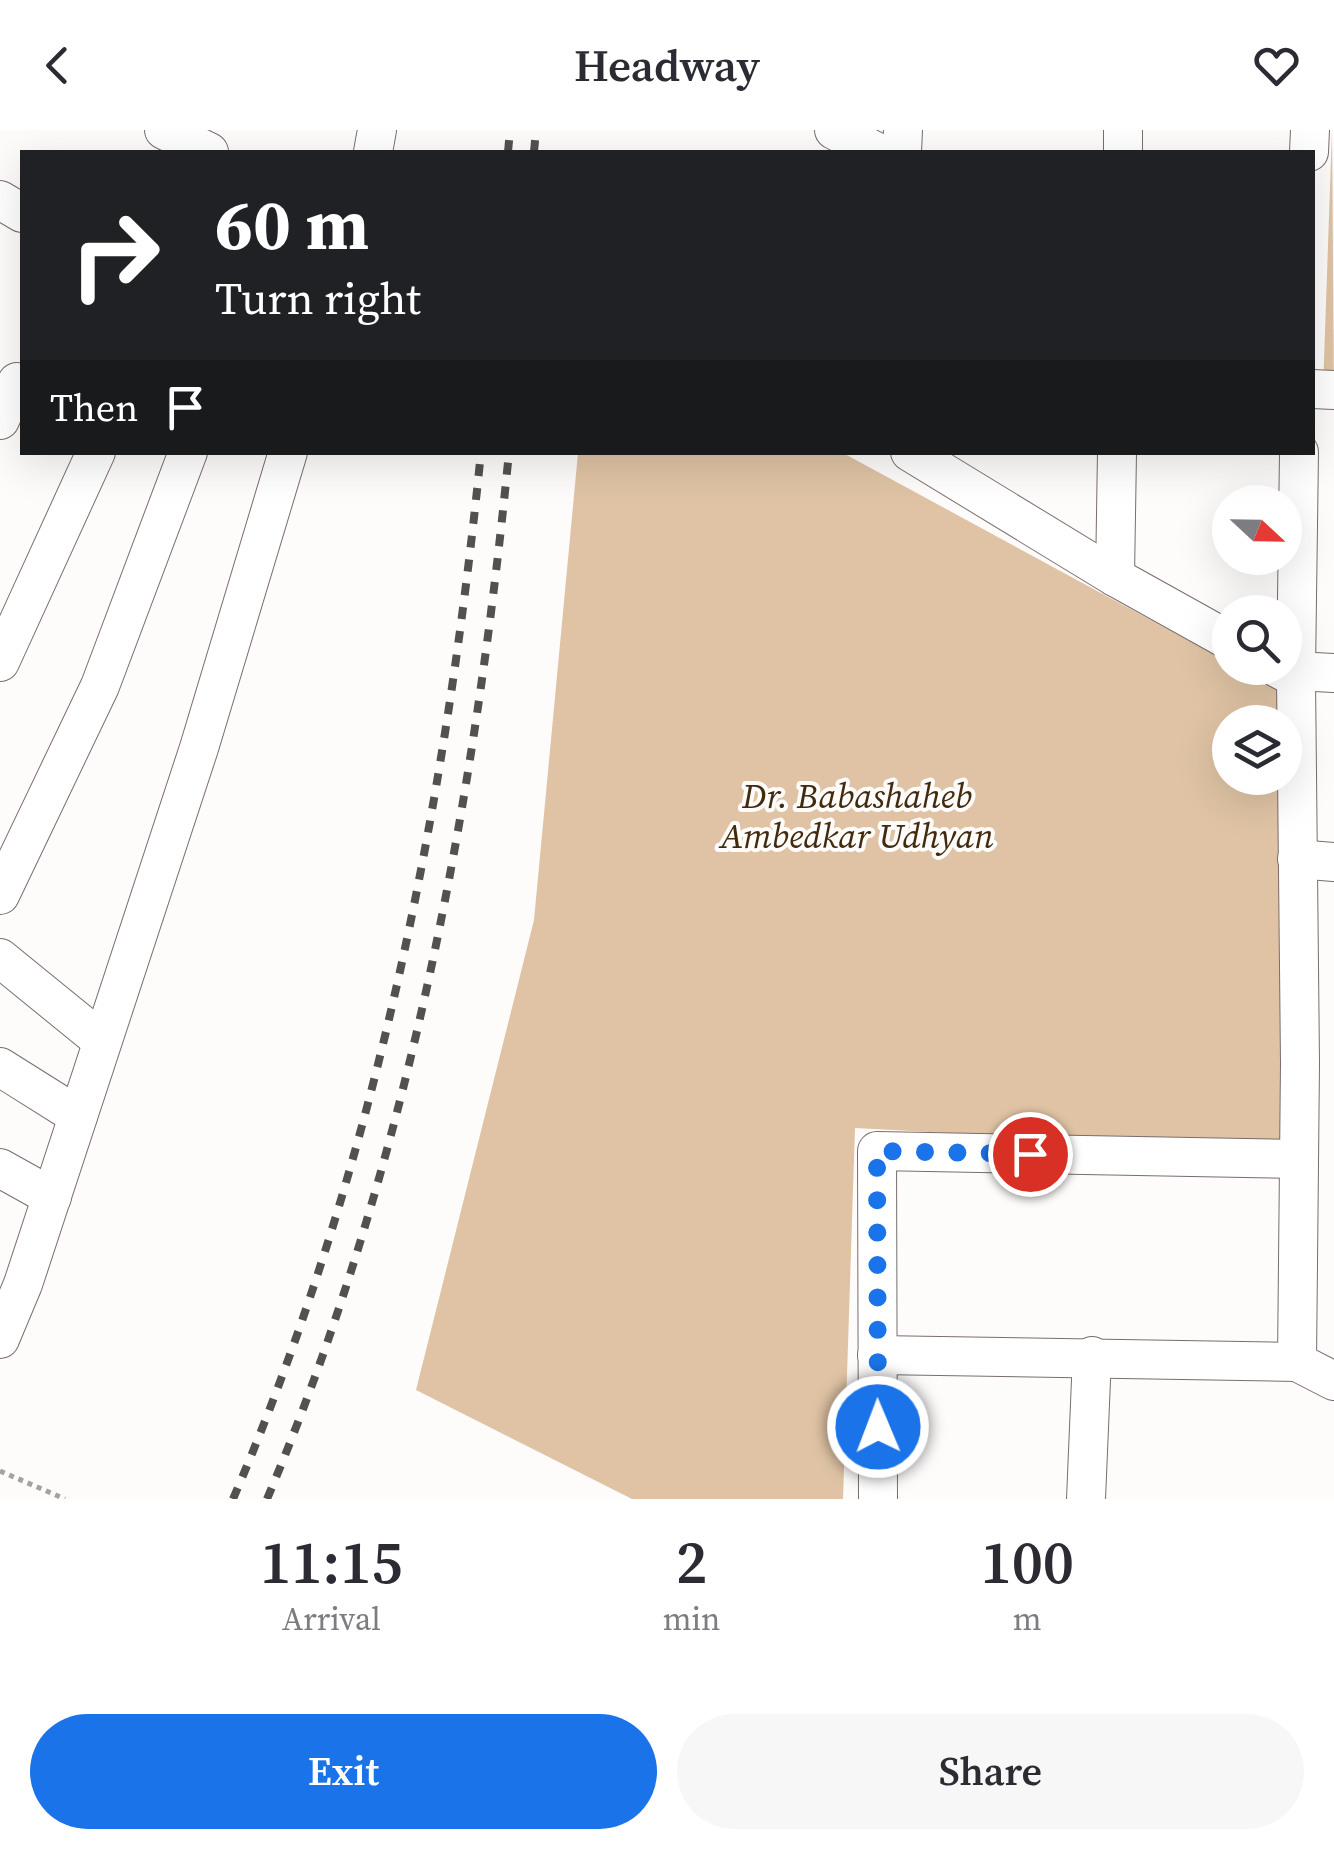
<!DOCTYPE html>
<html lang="en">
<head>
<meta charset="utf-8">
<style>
  body { margin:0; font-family:"Source Serif 4",serif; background:#f7f7f7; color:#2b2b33; height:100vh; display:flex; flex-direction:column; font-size:38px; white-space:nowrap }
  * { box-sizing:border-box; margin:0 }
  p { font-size:32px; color:#7c7c81 }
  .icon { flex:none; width:55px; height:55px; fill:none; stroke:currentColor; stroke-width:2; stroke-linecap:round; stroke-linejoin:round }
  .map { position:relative; height:1369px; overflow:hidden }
  .panel { display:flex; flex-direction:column; background:#fff; flex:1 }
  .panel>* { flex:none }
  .top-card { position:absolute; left:20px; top:20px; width:1295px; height:305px; border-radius:0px; box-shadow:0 10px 40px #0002; background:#202124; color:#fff; overflow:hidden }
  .needle { width:65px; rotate:112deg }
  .fabs { position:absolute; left:1212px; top:355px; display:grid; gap:20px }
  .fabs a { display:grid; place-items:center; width:90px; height:90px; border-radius:50%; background:#fff; box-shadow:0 10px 40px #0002; font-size:50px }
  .pin { position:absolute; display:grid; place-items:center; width:85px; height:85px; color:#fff; margin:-42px; border:5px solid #fff; border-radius:50%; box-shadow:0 2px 10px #0007 }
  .me { position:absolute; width:110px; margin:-55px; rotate:359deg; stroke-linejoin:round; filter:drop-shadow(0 0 8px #0008) }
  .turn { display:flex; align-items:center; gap:35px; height:210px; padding:0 30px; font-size:45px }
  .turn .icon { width:130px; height:130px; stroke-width:2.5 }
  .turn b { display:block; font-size:70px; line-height:85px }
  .then { display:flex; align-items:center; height:95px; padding:0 30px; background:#0003; gap:20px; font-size:38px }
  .eta { display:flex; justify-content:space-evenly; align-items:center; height:170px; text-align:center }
  .eta b { font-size:60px; font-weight:600; line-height:70px }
  .primary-button { display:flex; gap:20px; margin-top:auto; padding:20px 30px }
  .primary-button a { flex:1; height:115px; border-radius:60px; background:#1a73e8; color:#fff; font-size:40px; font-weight:600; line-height:115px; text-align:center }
  .primary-button a+a { background:#f7f7f7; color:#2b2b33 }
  header { display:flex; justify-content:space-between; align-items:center; height:130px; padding:0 30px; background:#fff; font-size:45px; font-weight:600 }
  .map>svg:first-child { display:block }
  .green { fill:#dfc3a4; fill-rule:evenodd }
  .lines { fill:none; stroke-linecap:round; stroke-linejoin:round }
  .minor-casing { stroke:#7a6d6d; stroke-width:40 }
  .path { stroke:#a4a1a1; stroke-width:5; stroke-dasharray:5 5; stroke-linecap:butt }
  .minor { stroke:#fff; stroke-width:38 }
  .rail { stroke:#545050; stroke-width:8; stroke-dasharray:12 12; stroke-linecap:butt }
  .route { stroke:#1a73e8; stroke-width:18; stroke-dasharray:0 32.4 }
  .labels { text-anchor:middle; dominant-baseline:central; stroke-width:8; stroke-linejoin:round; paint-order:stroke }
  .park-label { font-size:35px; font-style:italic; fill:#412a0e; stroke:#fefbfb }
</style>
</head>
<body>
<header><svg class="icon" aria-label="back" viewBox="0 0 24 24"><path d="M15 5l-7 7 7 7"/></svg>Headway<svg class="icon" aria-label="heart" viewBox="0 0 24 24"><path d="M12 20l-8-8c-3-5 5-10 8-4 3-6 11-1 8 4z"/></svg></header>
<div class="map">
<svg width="1334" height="1369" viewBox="0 0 1334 1369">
  <rect width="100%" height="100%" fill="#fefbfb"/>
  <g class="green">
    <polygon points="1332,0 1334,259 1323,260"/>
    <path d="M578 323H843L1230 533V538H1239L1290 566 1286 1021 855 998 843 1369H632L416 1260 534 790ZM1230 592H1285V648H1230Z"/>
  </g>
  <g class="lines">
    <g class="minor-casing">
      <g id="minor">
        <polyline points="164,0 209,22"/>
        <polyline points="834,0 877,22"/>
        <polyline points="373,22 377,0"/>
        <polyline points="902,22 903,0"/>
        <polyline points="1123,22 1123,0"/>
        <polyline points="1309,22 1310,0"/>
        <polyline points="0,70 22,83"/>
        <polyline points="1312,259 1334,260"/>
        <polyline points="0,290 17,252"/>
        <polyline points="910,322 1115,447 1230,511"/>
        <polyline points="1115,447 1117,322"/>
        <polyline points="0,532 96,322"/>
        <polyline points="1277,538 1296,548 1300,933 1297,1232 1334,1251"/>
        <polyline points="1296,541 1299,322"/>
        <polyline points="1296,548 1296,541 1334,543"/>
        <polyline points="1297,729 1334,732"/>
        <polyline points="0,765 100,556 188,322"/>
        <polyline points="0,828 102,911"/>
        <polyline points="0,937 78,986"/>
        <polyline points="0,1038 52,1067"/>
        <polyline points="0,1209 23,1154 199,618 288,322"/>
        <polyline points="877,1225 1297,1232"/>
        <polyline points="878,1369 877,1021 1299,1029"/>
        <polyline points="1086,1369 1092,1226"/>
      </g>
    </g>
    <polyline class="path" points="0,1341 65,1369"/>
    <use href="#minor" class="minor"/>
    <g class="rail">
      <polyline points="508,22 510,0"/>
      <polyline points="534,22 536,0"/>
      <path d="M233 1369C375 1039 445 679 481 322"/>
      <path d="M267 1369C407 1038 474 679 509 322"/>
    </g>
  </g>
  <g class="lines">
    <polyline class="route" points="878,1297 877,1021 1030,1024"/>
  </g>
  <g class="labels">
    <g class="park-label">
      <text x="857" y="666">Dr. Babashaheb<tspan x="857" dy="40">Ambedkar Udhyan</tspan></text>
    </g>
  </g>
</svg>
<div class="fabs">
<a><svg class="needle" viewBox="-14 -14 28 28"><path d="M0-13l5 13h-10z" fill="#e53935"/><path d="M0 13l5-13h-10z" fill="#7c7c81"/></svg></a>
<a><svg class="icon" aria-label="search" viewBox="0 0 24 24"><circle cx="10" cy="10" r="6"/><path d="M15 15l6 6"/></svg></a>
<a><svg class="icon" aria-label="layers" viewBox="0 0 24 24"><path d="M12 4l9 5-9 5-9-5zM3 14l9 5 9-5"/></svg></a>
</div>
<div class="pin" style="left:1030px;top:1024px;background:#d93025"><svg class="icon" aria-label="arrive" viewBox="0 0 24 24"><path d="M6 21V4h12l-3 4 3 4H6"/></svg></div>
<svg class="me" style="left:878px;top:1297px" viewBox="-20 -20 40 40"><circle r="17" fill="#1a73e8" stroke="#fff" stroke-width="3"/><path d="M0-11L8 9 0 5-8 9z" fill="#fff"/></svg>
<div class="top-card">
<div class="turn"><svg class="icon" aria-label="right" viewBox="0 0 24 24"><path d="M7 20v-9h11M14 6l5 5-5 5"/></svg><div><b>60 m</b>Turn right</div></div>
<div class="then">Then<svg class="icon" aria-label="arrive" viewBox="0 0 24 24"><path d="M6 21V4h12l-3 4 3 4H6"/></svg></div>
</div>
</div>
<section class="panel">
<div class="eta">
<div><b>11:15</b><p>Arrival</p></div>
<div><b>2</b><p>min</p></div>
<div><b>100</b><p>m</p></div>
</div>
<div class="primary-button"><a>Exit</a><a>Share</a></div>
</section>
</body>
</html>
